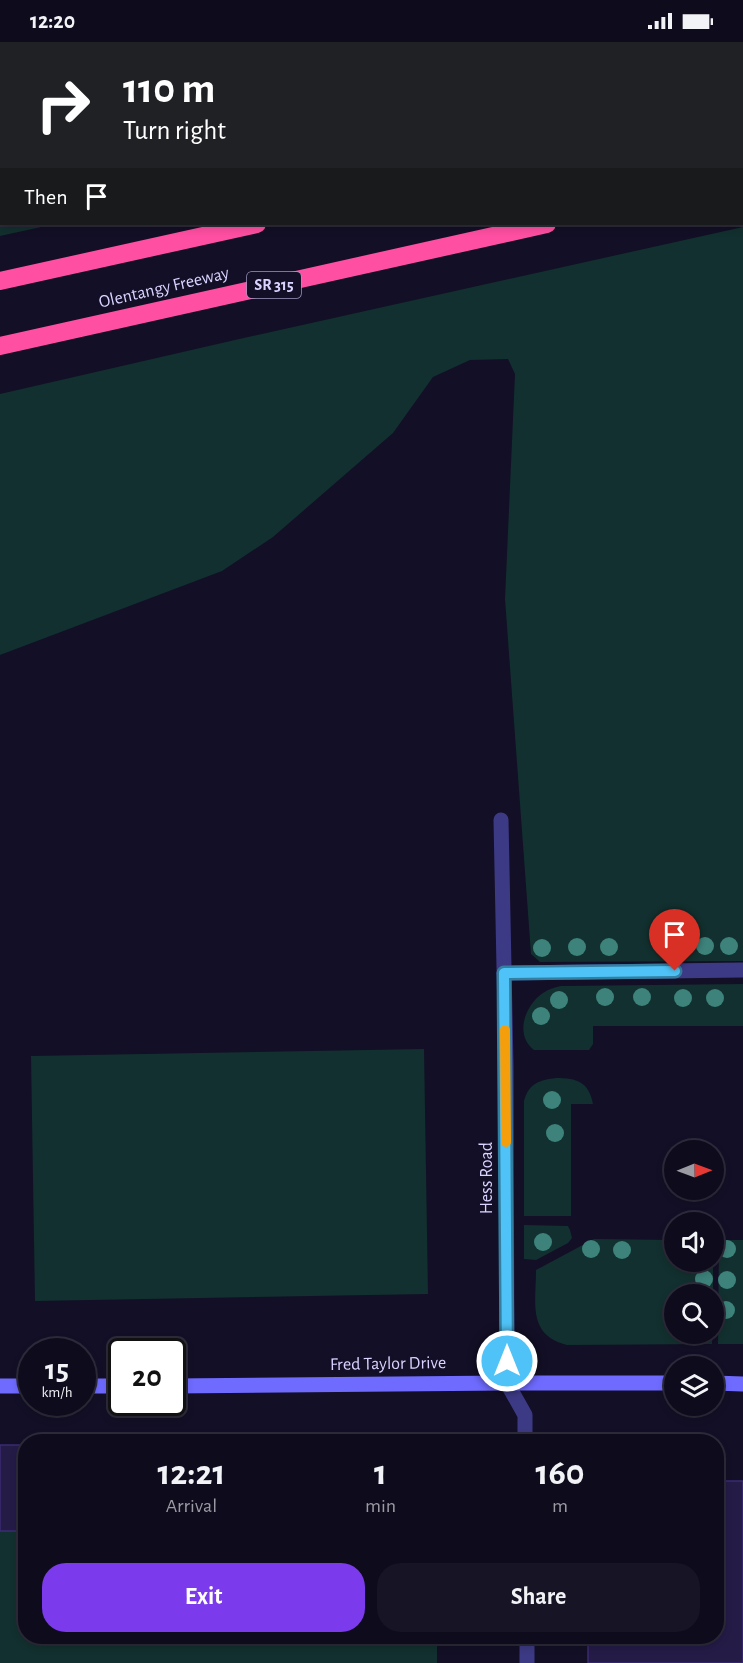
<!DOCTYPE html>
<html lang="en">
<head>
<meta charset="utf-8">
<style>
  body { margin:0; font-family:"Alegreya Sans",sans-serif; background:#171425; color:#f1f3f6; height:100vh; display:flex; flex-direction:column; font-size:22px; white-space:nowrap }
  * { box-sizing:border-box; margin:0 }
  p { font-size:20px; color:#9b9ba3 }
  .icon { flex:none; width:33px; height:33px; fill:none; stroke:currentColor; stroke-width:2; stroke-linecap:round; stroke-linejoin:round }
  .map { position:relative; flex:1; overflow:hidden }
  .details { position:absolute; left:18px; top:1392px; width:706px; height:210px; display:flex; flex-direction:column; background:#0e0b1c; border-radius:24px; box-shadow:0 3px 9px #0003,0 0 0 2px #2e2b3b }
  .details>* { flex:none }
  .top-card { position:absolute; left:0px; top:0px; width:744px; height:183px; box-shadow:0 3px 9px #0003,0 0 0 2px #2e2b3b; background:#202124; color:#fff; overflow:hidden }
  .needle { width:39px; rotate:89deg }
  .controls { position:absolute; left:664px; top:1098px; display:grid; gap:12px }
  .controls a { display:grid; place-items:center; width:60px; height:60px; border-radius:50%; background:#0e0b1c; box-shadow:0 3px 9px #0003,0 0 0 2px #2e2b3b; font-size:30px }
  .speed { position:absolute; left:18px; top:1296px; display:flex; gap:12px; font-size:30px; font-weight:700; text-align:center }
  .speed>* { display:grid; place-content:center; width:78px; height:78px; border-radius:50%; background:#0e0b1c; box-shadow:0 3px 9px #0003,0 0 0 2px #2e2b3b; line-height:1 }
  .speed small { font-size:15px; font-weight:400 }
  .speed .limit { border:3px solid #111; border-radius:9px; background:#fff; color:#111 }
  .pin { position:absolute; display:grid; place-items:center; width:51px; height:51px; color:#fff; margin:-62px -26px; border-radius:50% 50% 50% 0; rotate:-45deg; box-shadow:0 0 6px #0007 }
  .pin .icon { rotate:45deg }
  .me { position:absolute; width:66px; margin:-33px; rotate:0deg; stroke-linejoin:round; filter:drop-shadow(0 0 4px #0008) }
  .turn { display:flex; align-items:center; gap:21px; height:126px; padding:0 24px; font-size:27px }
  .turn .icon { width:78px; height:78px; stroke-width:2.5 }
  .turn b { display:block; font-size:42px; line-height:51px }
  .then { display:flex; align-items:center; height:57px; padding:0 24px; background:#0003; gap:12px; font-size:22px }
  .eta { display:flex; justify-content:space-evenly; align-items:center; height:102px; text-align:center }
  .eta b { font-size:36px; font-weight:700; line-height:42px }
  .action { display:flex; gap:12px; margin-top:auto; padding:12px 24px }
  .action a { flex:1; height:69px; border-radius:24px; background:#7c3aed; color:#fff; font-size:24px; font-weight:700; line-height:69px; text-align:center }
  .action a+a { background:#171425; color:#f1f3f6 }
  .status { display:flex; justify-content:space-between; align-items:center; height:42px; padding:0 30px; background:#0e0b1c; direction:ltr }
  .status svg { height:16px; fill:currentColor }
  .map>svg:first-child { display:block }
  .green { fill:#12302f }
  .building { fill:#241b47; stroke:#3b2d73; stroke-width:1.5 }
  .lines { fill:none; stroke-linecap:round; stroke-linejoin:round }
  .path { stroke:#2fb8b0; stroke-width:4; stroke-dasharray:3 4.5; stroke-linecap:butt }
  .lane { stroke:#3d3a85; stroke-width:15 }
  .street { stroke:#3d3a85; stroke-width:15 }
  .secondary { stroke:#6f6bff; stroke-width:15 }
  .highway { stroke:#ff4fa3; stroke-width:18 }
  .tree { fill:#3d827b }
  .route-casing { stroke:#337fa1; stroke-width:15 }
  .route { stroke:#4fc3f7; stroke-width:10 }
  .slow { stroke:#f59e0b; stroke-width:10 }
  .labels { text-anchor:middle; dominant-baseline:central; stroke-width:5; stroke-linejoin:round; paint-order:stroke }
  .shield { fill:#130f26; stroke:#9e99be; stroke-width:1.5 }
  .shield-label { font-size:16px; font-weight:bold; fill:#d9d4ff }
  .street-label { font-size:18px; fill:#d9d4ff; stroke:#130f26 }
</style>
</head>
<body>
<div class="status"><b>12:20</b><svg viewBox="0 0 49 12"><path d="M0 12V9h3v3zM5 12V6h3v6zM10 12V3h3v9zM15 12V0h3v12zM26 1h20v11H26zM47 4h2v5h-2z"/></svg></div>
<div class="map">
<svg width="743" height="1621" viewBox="0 0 743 1621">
  <rect width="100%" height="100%" fill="#130f26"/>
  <g class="green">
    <polygon points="0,103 1,103 2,182 55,182 0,194"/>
    <polygon points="743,185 743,919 540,920 531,912 505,557 515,332 508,317 470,318 433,335 393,391 273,495 222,529 0,613 0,352 248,295"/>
    <path d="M743 942V984H593V1002L589 1008H534C514 993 525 963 543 951 549 947 555 945 561 944Z"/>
    <polygon points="424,1007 428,1252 35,1259 31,1014"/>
    <path d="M556 1036C577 1036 589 1040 593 1062H571V1174H524V1059C529 1041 540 1038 556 1036Z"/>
    <polygon points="524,1183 568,1184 570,1188 572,1196 568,1201 536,1218 524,1217"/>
    <path d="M594 1197 675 1198V1220H713V1252H675V1292H712V1302L567 1303C527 1293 536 1261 536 1228Z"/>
    <polygon points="719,1198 743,1198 743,1302 718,1302"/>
    <polygon points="0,1403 25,1403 26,1594 437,1595 437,1621 0,1621"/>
  </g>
  <g class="building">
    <rect x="0" y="1403" width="26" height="86"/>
    <polygon points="717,1439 743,1439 743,1621 588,1621 588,1594 717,1594"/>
  </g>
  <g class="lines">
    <g class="path">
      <polyline points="54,2 59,0"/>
      <polyline points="0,16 2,16"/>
    </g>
    <g class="lane">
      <polyline points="501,778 506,1023 507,1341"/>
      <polyline points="504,931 743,928"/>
    </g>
    <g class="street">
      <polyline points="507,1341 525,1373 525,1400"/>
      <polyline points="527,1594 527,1621"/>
    </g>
    <g class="secondary">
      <polyline points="714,1341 743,1342"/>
      <polyline points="0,1344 32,1344"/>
      <polyline points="82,1344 122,1344"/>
      <polyline points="172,1344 507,1341 675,1341"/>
    </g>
    <g class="highway">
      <polyline points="742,73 743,73"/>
      <polyline points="742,138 743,138"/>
      <polyline points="0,239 257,182"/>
      <polyline points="0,304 547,182"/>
    </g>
  </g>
  <g class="tree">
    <circle cx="705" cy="904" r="9"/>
    <circle cx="729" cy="904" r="9"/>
    <circle cx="577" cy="905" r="9"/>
    <circle cx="609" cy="905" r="9"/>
    <circle cx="677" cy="905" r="9"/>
    <circle cx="542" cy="906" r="9"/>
    <circle cx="605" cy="955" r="9"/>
    <circle cx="642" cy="955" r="9"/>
    <circle cx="683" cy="956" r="9"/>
    <circle cx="715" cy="956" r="9"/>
    <circle cx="559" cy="958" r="9"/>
    <circle cx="541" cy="974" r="9"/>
    <circle cx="552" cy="1058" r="9"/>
    <circle cx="555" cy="1091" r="9"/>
    <circle cx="543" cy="1200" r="9"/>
    <circle cx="591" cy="1207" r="9"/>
    <circle cx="727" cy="1207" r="9"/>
    <circle cx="622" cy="1208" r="9"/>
    <circle cx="704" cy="1237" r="9"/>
    <circle cx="727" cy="1238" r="9"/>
    <circle cx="726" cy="1268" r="9"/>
  </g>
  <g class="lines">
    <g class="route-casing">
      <polyline id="route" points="507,1319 504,931 675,929"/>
    </g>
    <use href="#route" class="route"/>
    <polyline class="slow" points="505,988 506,1100"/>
  </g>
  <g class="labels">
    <rect class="shield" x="247" y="230" width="54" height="26" rx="4.5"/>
    <g class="shield-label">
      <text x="274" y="243">SR 315</text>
    </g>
    <g class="street-label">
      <text transform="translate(164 246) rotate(-13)">Olentangy Freeway</text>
      <text transform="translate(487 1136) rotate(-90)">Hess Road</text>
      <text transform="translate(388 1322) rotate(-1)">Fred Taylor Drive</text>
    </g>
  </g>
</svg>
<div class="controls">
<a><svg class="needle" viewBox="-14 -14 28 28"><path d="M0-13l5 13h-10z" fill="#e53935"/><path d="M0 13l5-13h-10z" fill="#9b9ba3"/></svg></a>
<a><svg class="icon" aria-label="sound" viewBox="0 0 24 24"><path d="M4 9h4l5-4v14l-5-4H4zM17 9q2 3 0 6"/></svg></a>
<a><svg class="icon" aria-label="search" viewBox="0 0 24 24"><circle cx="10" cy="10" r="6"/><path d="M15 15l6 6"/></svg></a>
<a><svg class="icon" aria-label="layers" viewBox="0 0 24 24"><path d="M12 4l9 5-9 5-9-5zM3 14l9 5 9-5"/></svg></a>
</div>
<div class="speed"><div>15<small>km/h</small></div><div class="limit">20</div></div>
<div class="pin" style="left:675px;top:929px;background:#d93025"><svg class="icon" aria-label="arrive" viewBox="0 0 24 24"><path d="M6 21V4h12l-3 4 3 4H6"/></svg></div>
<svg class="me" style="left:507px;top:1319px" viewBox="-20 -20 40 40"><circle r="17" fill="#4fc3f7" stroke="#fff" stroke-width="3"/><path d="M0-11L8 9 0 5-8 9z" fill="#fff"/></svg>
<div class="top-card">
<div class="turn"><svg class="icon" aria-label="right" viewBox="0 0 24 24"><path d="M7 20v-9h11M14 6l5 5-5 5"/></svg><div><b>110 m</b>Turn right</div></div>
<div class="then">Then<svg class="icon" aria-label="arrive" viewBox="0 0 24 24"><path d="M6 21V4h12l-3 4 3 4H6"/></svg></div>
</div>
<section class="details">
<div class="eta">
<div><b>12:21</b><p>Arrival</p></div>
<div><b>1</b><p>min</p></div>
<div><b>160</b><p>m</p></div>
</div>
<div class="action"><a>Exit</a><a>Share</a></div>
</section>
</div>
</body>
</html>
